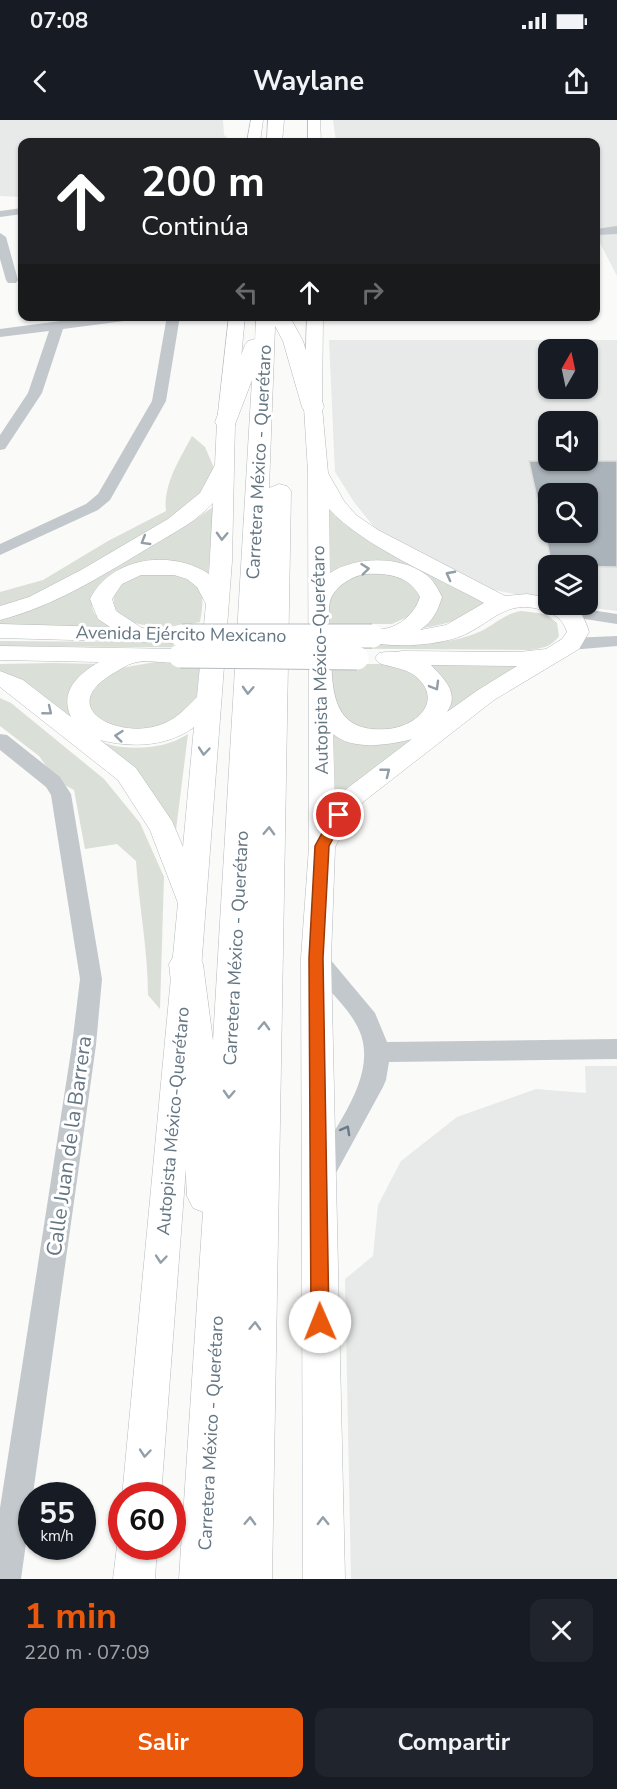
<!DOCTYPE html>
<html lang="es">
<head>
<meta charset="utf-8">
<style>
  body { margin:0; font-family:"Nunito Sans",sans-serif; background:#20242c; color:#f1f3f6; height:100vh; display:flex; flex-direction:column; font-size:22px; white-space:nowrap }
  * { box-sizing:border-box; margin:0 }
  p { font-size:20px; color:#9ea1a6 }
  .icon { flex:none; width:33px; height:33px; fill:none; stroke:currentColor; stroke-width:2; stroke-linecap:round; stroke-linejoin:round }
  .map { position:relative; height:1459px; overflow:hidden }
  .panel { display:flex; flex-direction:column; background:#171b24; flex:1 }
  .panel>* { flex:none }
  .top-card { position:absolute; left:18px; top:18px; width:582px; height:183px; border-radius:12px; box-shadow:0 2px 4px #0004; background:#202124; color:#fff; overflow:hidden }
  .needle { width:39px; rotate:9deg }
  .tools { position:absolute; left:538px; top:219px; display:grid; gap:12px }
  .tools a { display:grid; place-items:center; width:60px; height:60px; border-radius:12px; background:#171b24; box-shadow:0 2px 4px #0004; font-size:30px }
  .speed { position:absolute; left:18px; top:1362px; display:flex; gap:12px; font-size:30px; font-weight:700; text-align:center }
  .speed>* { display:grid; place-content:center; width:78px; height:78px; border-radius:50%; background:#171b24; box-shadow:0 2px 4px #0004; line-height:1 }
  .speed small { font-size:15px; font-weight:400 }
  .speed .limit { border:9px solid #d22; background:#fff; color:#111 }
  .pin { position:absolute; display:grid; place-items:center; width:51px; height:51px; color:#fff; margin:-26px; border:3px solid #fff; border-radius:50%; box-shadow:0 2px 6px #0007 }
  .me { position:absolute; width:66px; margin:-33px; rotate:359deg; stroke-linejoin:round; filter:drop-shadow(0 0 4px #0008) }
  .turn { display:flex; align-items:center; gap:21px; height:126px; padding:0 24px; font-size:27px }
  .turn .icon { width:78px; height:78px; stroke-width:2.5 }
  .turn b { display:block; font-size:42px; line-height:51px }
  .lanes { display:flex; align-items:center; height:57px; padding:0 24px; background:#0003; justify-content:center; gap:30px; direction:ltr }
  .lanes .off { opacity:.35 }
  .round { display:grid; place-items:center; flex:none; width:63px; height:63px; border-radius:12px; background:#20242c }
  .head { display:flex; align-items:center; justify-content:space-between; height:102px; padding:0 24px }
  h1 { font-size:36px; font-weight:700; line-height:45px; color:#ea580c }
  .primary-button { display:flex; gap:12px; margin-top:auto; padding:12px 24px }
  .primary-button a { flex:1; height:69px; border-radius:12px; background:#ea580c; color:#fff; font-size:24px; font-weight:700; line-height:69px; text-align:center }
  .primary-button a+a { background:#20242c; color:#f1f3f6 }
  .status { display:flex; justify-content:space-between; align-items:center; height:42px; padding:0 30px; background:#171b24; direction:ltr }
  .status svg { height:16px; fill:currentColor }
  header { display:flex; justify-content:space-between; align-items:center; height:78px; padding:0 24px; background:#171b24; font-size:27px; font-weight:700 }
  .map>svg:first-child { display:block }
  .built { fill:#e8e9e9; fill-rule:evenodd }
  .green { fill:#dadfd7 }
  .building { fill:#aab3b9; stroke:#dcdcda; stroke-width:1.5 }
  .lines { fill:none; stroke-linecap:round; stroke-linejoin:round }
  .major-casing { stroke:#b5babe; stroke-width:1 }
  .highway-casing { stroke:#b4b9bd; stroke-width:1 }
  .minor { fill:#c3c8cc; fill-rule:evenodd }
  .major { fill:#fff; fill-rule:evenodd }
  .highway { fill:#fff; fill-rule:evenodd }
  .major-bridge-casing { stroke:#b5babe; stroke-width:25; stroke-linecap:butt }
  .major-bridge { stroke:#fff; stroke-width:23 }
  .oneway { stroke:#939fa8 }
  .oneway2 { stroke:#6a7a87 }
  .route { fill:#ea580c; stroke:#983908; stroke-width:1.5 }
  .labels { text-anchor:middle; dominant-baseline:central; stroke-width:6; stroke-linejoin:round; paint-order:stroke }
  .street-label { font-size:18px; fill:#657683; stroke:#fff }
  .near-street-label { font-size:21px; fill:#657683; stroke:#fff }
</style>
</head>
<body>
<div class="status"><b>07:08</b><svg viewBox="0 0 49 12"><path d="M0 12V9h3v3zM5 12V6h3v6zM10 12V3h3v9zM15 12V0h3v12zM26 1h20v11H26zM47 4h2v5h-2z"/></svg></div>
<header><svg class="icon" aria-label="back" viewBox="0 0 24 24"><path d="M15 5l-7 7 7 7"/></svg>Waylane<svg class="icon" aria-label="share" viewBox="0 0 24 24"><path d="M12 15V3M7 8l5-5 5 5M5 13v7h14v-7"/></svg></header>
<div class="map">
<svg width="617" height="1459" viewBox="0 0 617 1459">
  <rect width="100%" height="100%" fill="#fafaf8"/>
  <g class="built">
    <polygon points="0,0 223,0 224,15 232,22 22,22 22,77 0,76"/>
    <polygon points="333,0 617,0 617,156 599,121 596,121 596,22 336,22"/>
    <path d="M329 220H617V491L569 485 588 484V446H549V481L484 468 382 417 354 382 335 352ZM549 230H588V268H549ZM549 302H588V340H549ZM549 374H588V412H549Z"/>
    <polygon points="585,946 617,946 617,1459 351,1459 345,1159 373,1136 378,1085 401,1041 457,997 536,969 586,973"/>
  </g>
  <g class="green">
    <path d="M192 316 205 327 214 348 213 360 182 394 29 479 0 486V472L43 460 108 421 166 391C163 364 180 339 192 316Z"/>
    <path d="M327 381 335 396 387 431 485 481 484 485C463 500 441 506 415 509L436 486 397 445 328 461Z"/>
    <path d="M213 387 208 459C192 457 136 446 125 448 111 451 95 465 92 479 90 494 99 500 112 506H0V498C41 489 70 472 106 452 143 432 179 411 213 387Z"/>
    <path d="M163 452C197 462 208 463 200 502 176 508 108 514 114 474 124 455 143 454 163 452Z"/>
    <path d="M363 453 397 454 419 471 420 480 416 493 392 504H328C327 472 333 465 363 453Z"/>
    <path d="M521 491 546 494 557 503 559 516C551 527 543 528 530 530L0 526V521L385 524C415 523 446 525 474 514 492 508 502 494 521 491Z"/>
    <polygon points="155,542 200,544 196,582 187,600 125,613 94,601 86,575 116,549"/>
    <path d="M53 543 101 544C93 551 78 559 72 567 53 598 95 625 122 627 145 629 168 627 188 614L176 710 133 651 0 558V544Z"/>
    <polygon points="328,544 386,544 403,548 429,563 433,588 402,611 365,611 332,591"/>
    <path d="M425 544H521L331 693 333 611C355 616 385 628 407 620 419 616 429 607 439 600Z"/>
    <path d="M0 578 11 583 104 659 140 703 164 757 160 889 148 875C148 830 139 786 136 741L117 724 85 729 74 670 56 660 39 636 0 606Z"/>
  </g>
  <polygon class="building" points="529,341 617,341 617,447 552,446 545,412 588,412 588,374 549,374 549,405 543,405"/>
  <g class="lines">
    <g class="major-casing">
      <g id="major">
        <polygon points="251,0 263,0 260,22 247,22"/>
        <polygon points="308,0 320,0 321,22 308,22"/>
        <path d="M229 196H245L235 302 232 441 161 1376 122 1377 178 783 150 710 118 660 0 567V551L23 560 71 597C59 572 78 554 99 542L0 540V526L180 529 188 531 192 536 188 541C171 546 150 538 133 543 126 545 119 550 112 554 53 590 124 622 165 603 177 598 187 587 197 577L206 484 197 467 187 459 174 455H141L122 464 112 479 116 491 142 508 190 511 193 516 190 521 182 523 0 518V504L110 507 98 499 90 479C111 437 171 429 209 454L213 383C194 404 169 415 145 430 98 458 54 486 0 500V486L29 477 81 450 168 399 200 373 215 345 217 302ZM194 607 183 727 172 701 136 648 100 620C131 628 168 627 194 607Z"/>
        <path d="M307 196H323L322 287 328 353 344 381 356 395 378 410 505 476 527 474 549 478V484C573 484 582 488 589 512L579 529 494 580 363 682 350 700 335 727 331 838 345 1459H303L301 838 309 727 308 352 304 287ZM329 389C364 427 437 457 484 483L446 505 420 510C432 502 438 491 442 477 438 469 433 459 425 454 400 436 356 436 330 453ZM365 454C387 453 409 455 420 477 415 493 401 506 384 509 377 510 371 509 364 511L361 516 364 521C391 528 429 526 456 518 490 507 504 476 545 491 557 495 563 500 567 512L562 519 546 529 519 532 402 531C394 533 387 531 379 533L375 538 379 543C390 547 404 548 414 555 445 579 418 606 388 609 329 614 332 567 331 523 331 511 327 493 330 481 334 467 352 456 365 454ZM431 545 517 546 478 570 447 592C460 573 444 559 431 545ZM333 614C353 631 389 625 412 619L345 670 335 682Z"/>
        <polygon points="122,1415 122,1426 157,1426 155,1459 113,1459 117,1426"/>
      </g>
    </g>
    <g class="highway-casing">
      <g id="highway">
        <polygon points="268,0 284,0 282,22 267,22"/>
        <polygon points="256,196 290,197 303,221 324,287 321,292 313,293 305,292 302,287 283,221 275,206 269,368 279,364 287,366 291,371 272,1459 179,1459 203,1092 193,1088 187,1076 180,944 169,844 174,835 186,831 198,835 203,844 213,921 252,260 234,307 226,309 218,307 215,302 245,225 248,221 255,219"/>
      </g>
    </g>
    <g class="minor">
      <polygon points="22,88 22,94 0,97 0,91"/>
      <polygon points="617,106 617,114 596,115 596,109"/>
      <polygon points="0,113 6,117 18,160 16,163 8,163 6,160 0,139"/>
      <polygon points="98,196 138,196 132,200 63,209 42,273 5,329 0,330 0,315 28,273 49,211 0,217 0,209"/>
      <polygon points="167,196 180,196 166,281 110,380 98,390 0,435 0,424 86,384 98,374 152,281"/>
      <polygon points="565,486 617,494 617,504 559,495 556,491 559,487"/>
      <polygon points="617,516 617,526 571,530 565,528 562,524 565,520 571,518"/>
      <polygon points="0,614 7,615 60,657 71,674 102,859 96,925 21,1459 0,1459 0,1388 72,925 80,859 51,675 46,667 0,630"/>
      <path d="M316 829 324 832 375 893 387 922 617 919V939L389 942 386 960 383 967 330 1064 321 1067 312 1064 308 1056C329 1012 385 954 356 904 343 880 318 863 305 838L308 832Z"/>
    </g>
    <use href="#major" class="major"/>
    <use href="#highway" class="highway"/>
    <g class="major-bridge-casing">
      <g id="major-bridge">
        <polyline points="182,516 372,516"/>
        <polyline points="180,536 357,538"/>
      </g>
    </g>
    <use href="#major-bridge" class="major-bridge"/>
  </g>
  <defs><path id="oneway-chevron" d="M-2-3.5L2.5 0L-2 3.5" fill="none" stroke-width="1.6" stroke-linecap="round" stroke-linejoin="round" transform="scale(1.5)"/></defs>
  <g class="oneway">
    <use href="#oneway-chevron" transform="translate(222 416) rotate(92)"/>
    <use href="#oneway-chevron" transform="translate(145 421) rotate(149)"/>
    <use href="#oneway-chevron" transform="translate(365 449) rotate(-6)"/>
    <use href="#oneway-chevron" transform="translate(450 455) rotate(-152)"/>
    <use href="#oneway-chevron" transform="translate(435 566) rotate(60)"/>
    <use href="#oneway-chevron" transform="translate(248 570) rotate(93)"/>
    <use href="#oneway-chevron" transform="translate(48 591) rotate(39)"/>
    <use href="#oneway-chevron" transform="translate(119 616) rotate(-174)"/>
    <use href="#oneway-chevron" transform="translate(204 631) rotate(95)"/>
    <use href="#oneway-chevron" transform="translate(386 652) rotate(-38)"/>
    <use href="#oneway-chevron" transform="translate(269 711) rotate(-88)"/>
    <use href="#oneway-chevron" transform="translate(264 906) rotate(-88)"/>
    <use href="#oneway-chevron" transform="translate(229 974) rotate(93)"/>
    <use href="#oneway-chevron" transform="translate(161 1139) rotate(95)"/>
    <use href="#oneway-chevron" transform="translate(255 1206) rotate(-88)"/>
    <use href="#oneway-chevron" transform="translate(145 1333) rotate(95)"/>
    <use href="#oneway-chevron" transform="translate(250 1401) rotate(-88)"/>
    <use href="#oneway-chevron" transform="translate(323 1401) rotate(-91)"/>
  </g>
  <use class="oneway2" href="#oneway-chevron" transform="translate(346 1010) rotate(-61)"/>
  <polygon class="route" points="339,690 346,695 329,726 323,838 329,1202 327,1208 320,1211 314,1208 311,1202 309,838 315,726 334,691"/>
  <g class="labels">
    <g class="street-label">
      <text transform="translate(259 342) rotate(-87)">Carretera México - Querétaro</text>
      <text transform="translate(181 514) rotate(1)">Avenida Ejército Mexicano</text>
      <text transform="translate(320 540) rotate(-91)">Autopista México-Querétaro</text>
      <text transform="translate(236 828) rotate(-87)">Carretera México - Querétaro</text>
      <text transform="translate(173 1001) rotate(-85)">Autopista México-Querétaro</text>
      <text transform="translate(211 1313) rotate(-87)">Carretera México - Querétaro</text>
    </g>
    <g class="near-street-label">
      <text transform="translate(69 1026) rotate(-82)">Calle Juan de la Barrera</text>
    </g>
  </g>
</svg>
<div class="tools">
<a><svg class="needle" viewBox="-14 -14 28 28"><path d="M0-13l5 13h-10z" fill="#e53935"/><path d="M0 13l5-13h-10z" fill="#9ea1a6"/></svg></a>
<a><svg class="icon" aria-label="sound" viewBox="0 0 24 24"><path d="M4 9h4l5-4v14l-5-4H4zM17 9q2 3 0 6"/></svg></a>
<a><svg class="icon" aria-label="search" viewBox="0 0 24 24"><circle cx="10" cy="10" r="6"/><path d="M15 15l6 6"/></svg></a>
<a><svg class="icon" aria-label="layers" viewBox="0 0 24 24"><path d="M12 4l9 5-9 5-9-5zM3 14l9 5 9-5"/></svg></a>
</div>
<div class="speed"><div>55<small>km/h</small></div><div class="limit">60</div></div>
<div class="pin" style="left:339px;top:695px;background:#d93025"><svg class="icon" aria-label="arrive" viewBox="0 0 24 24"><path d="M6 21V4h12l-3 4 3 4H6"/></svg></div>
<svg class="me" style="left:320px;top:1202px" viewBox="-20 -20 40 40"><circle r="19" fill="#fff"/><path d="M0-13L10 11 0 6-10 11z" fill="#ea580c"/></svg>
<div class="top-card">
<div class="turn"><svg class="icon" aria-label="ahead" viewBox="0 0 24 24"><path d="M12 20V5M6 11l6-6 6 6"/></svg><div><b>200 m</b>Continúa</div></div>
<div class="lanes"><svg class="icon off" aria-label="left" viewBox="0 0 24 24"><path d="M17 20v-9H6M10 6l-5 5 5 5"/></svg><svg class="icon" aria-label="ahead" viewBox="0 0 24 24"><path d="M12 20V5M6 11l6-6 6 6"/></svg><svg class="icon off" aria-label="right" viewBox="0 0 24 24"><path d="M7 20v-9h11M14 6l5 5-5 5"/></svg></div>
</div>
</div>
<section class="panel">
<div class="head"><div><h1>1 min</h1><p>220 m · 07:09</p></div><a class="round"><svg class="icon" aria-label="close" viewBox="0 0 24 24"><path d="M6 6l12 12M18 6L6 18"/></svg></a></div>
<div class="primary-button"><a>Salir</a><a>Compartir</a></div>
</section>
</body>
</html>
